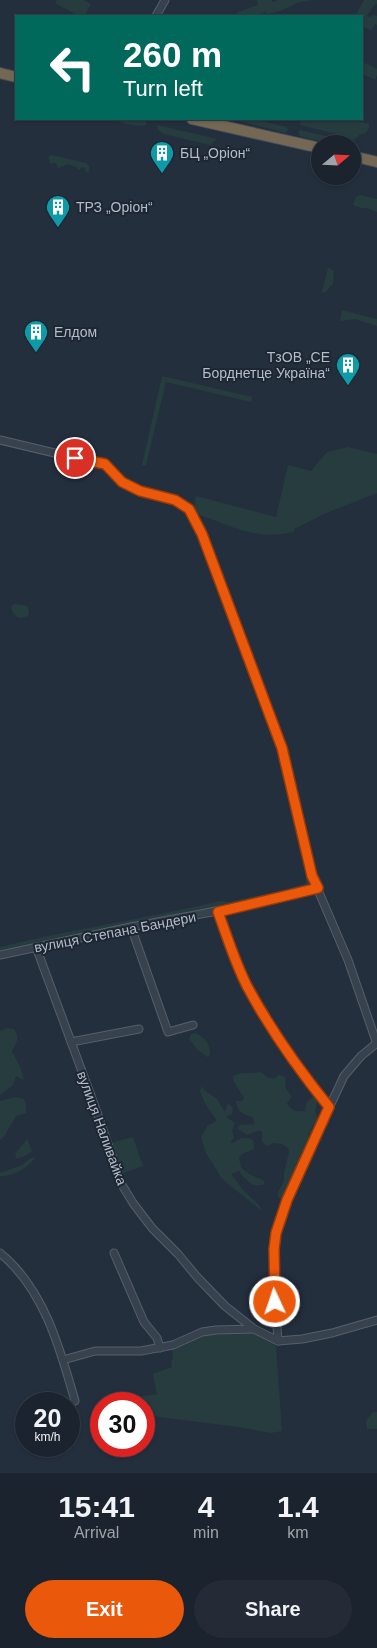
<!DOCTYPE html>
<html lang="en">
<head>
<meta charset="utf-8">
<style>
  body { margin:0; font-family:Arial,sans-serif; background:#242b36; color:#f1f3f6; height:100vh; display:flex; flex-direction:column; font-size:19px; white-space:nowrap }
  * { box-sizing:border-box; margin:0 }
  p { font-size:16px; color:#a0a4aa }
  .icon { flex:none; width:28px; height:28px; fill:none; stroke:currentColor; stroke-width:2; stroke-linecap:round; stroke-linejoin:round }
  .map { position:relative; height:1473px; overflow:hidden }
  .sheet { display:flex; flex-direction:column; background:#1b232e; flex:1 }
  .sheet>* { flex:none }
  .guide { position:absolute; left:15px; top:15px; width:348px; height:105px; border-radius:0px; box-shadow:0 1px 4px #0004,0 0 0 1px #39404a; background:#00695c; color:#fff; overflow:hidden }
  .needle { width:32px; rotate:71deg }
  .controls { position:absolute; left:311px; top:135px; display:grid; gap:10px }
  .controls a { display:grid; place-items:center; width:50px; height:50px; border-radius:50%; background:#1b232e; box-shadow:0 1px 4px #0004,0 0 0 1px #39404a; font-size:25px }
  .speed { position:absolute; left:15px; top:1392px; display:flex; gap:10px; font-size:25px; font-weight:700; text-align:center }
  .speed>* { display:grid; place-content:center; width:65px; height:65px; border-radius:50%; background:#1b232e; box-shadow:0 1px 4px #0004,0 0 0 1px #39404a; line-height:1 }
  .speed small { font-size:12px; font-weight:400 }
  .speed .limit { border:8px solid #d22; background:#fff; color:#111 }
  .pin { position:absolute; display:grid; place-items:center; width:42px; height:42px; color:#fff; margin:-21px; border:2px solid #fff; border-radius:50%; box-shadow:0 1px 5px #0007 }
  .me { position:absolute; width:55px; margin:-28px; rotate:357deg; stroke-linejoin:round; filter:drop-shadow(0 0 4px #0008) }
  .turn { display:flex; align-items:center; gap:18px; height:105px; padding:0 25px; font-size:22px }
  .turn .icon { width:65px; height:65px; stroke-width:2.5 }
  .turn b { display:block; font-size:35px; line-height:42px }
  .eta { display:flex; justify-content:space-evenly; align-items:center; height:85px; text-align:center }
  .eta b { font-size:30px; font-weight:600; line-height:35px }
  .action { display:flex; gap:10px; margin-top:auto; padding:10px 25px }
  .action a { flex:1; height:58px; border-radius:30px; background:#ea580c; color:#fff; font-size:20px; font-weight:600; line-height:58px; text-align:center }
  .action a+a { background:#242b36; color:#f1f3f6 }
  .map>svg:first-child { display:block }
  .green { fill:#263c3f }
  .lines { fill:none; stroke-linecap:round; stroke-linejoin:round }
  .minor-casing { stroke:#565f6c; stroke-width:9 }
  .highway-casing { stroke:#434c59; stroke-width:12 }
  .minor { stroke:#38414e; stroke-width:7 }
  .highway { stroke:#746855; stroke-width:10 }
  .route-casing { stroke:#983908; stroke-width:12 }
  .route { stroke:#ea580c; stroke-width:9 }
  .labels { text-anchor:middle; dominant-baseline:central; stroke-width:4; stroke-linejoin:round; paint-order:stroke }
  .poi-label { font-size:14px; fill:#b4bcc9; stroke:#1d2633; text-anchor:start }
  .street-label { font-size:14px; fill:#b4bcc9; stroke:#1d2633 }
</style>
</head>
<body>
<div class="map">
<svg width="377" height="1473" viewBox="0 0 377 1473">
  <rect width="100%" height="100%" fill="#242f3e"/>
  <g class="green">
    <polygon points="57,0 83,0 91,4 85,16 79,16 55,3"/>
    <path d="M257 0H271L273 2 278 0H312C306 2 300 1 295 4 285 9 278 13 267 14L264 12 259 16H236L238 12 258 5Z"/>
    <polygon points="364,0 377,0 377,5 376,3 367,15 369,17 374,15 377,16 377,25 375,24 372,29 370,30 361,26 361,16 355,16"/>
    <polygon points="363,62 377,69 377,75 375,80 361,73"/>
    <path d="M113 119H146V125C137 128 122 123 113 119Z"/>
    <polygon points="231,119 255,119 286,127 288,130 286,133"/>
    <polygon points="305,119 352,119 369,124 369,128 366,133 359,135 354,140 341,135 300,125 301,121"/>
    <polygon points="157,125 217,139 210,145 164,134 158,130"/>
    <polygon points="300,130 351,142 351,144 332,144 300,136 298,132"/>
    <polygon points="52,155 86,163 89,166 89,171 86,173 85,168 82,167 79,170 76,167 68,164 58,168 56,163 50,163 48,157"/>
    <polygon points="360,195 377,199 377,212 367,208 361,208 353,205 356,197"/>
    <polygon points="328,268 330,268 334,271 333,284 324,293 322,292"/>
    <polygon points="342,310 377,319 377,326 355,319 340,321"/>
    <polygon points="162,376 252,397 251,402 166,382 146,465 142,465"/>
    <path d="M348 447 377 454V493L324 514 294 529 295 531C259 543 228 524 194 513L196 496 276 517 288 465 311 471 327 452Z"/>
    <path d="M14 604 24 605 28 607 29 611 28 616C18 620 13 617 11 606Z"/>
    <path d="M300 841 311 879 308 885 304 887 238 903 141 921 0 952V947C73 929 148 918 221 901L228 902 280 891 305 884 307 875Z"/>
    <path d="M7 1028 14 1029C20 1038 17 1042 12 1051L21 1069 24 1080 16 1076 13 1085 0 1095V1031Z"/>
    <path d="M196 1033C206 1039 210 1043 210 1055L207 1057 197 1049 189 1039 191 1034Z"/>
    <path d="M261 1072 267 1077 274 1079 279 1075 285 1077 286 1089 292 1097 287 1103C292 1111 296 1112 305 1111 306 1103 307 1099 315 1097L318 1100 315 1111 318 1119 312 1127 310 1133 308 1135 309 1142 305 1148 304 1157 288 1184 284 1199 279 1198 277 1194 284 1181V1173L289 1152 288 1148 282 1144 273 1143 267 1146 262 1142V1131H257L247 1135 237 1128 240 1125 254 1124 253 1117C244 1115 237 1112 236 1101H242L244 1098 234 1082 233 1076C242 1071 251 1074 261 1072Z"/>
    <path d="M202 1086 205 1091 216 1098 225 1112 228 1103 233 1108 232 1114 226 1117 235 1123 232 1131 234 1138 230 1142 233 1143C240 1138 245 1136 253 1140L254 1149 242 1154 239 1158 241 1167 249 1174 263 1180 265 1184C252 1189 246 1180 239 1171L233 1173 232 1175 243 1190 259 1205 262 1211 222 1179 206 1153 201 1137 208 1125 213 1123 217 1120C209 1111 204 1102 200 1091Z"/>
    <path d="M15 1097 24 1099 26 1105V1113L16 1116C13 1122 6 1131 5 1136L0 1140V1101Z"/>
    <polygon points="133,1137 143,1166 120,1174 110,1143"/>
    <polygon points="27,1139 32,1151 27,1155 17,1159 15,1154"/>
    <path d="M31 1158H35C28 1168 12 1177 0 1176V1173L22 1165Z"/>
    <path d="M245 1332C258 1332 267 1338 276 1347L282 1431 271 1433 238 1427 144 1415V1404H126V1399L157 1394 153 1374 172 1367 171 1360 173 1359 172 1348 209 1334Z"/>
    <polygon points="373,1412 377,1412 377,1429 367,1429 366,1421"/>
  </g>
  <g class="lines">
    <g class="minor-casing">
      <g id="minor">
        <polyline points="156,16 165,0"/>
        <polyline points="0,440 105,465 122,482 140,491 175,500 189,509 202,534 282,748 312,876 348,960 377,1044"/>
        <path d="M218 912C227 936 235 963 248 986 270 1029 299 1070 329 1107"/>
        <polyline points="131,927 168,1032 193,1025"/>
        <polyline points="36,947 97,1112 122,1185 133,1203 152,1228 178,1254 197,1277 225,1306 254,1329 278,1341 302,1339 332,1333 377,1320"/>
        <path d="M0 955C44 946 87 936 131 927 194 915 256 905 318 888"/>
        <polyline points="71,1042 139,1029"/>
        <path d="M0 1253C44 1289 60 1348 75 1401"/>
        <polyline points="114,1253 144,1322 157,1338 160,1348"/>
        <polyline points="278,1341 274,1282 274,1249 276,1233 294,1183 344,1076 361,1056 377,1043"/>
        <polyline points="63,1360 95,1351 141,1351 173,1345 202,1332 216,1330 254,1329"/>
      </g>
    </g>
    <g class="highway-casing">
      <g id="highway">
        <polyline points="0,73 16,77"/>
        <polyline points="192,119 320,148"/>
        <polyline points="352,156 377,162"/>
      </g>
    </g>
    <use href="#minor" class="minor"/>
    <use href="#highway" class="highway"/>
  </g>
  <g class="lines">
    <g class="route-casing">
      <path id="route" d="M75 458 105 464 122 482 140 491 175 500 189 509 202 534 282 748 312 876 318 888 218 912C227 936 235 963 247 986 270 1029 299 1070 329 1107L287 1200 276 1233 274 1249 275 1302"/>
    </g>
    <use href="#route" class="route"/>
  </g>
  <defs>
    <g id="building-pin" transform="scale(1.25)"><path d="M0 17L-7.5 6A9.5 9.5 0 1 1 7.5 6Z" fill="#0f9aa8" stroke="#1d2633"/><path d="M-4-6H4V6H1V3H-1V6H-4ZM-2.5-4.3h1.7v1.8h-1.7ZM.8-4.3h1.7v1.8H.8ZM-2.5-1h1.7V.8h-1.7ZM.8-1h1.7V.8H.8Z" fill="#fff"/></g>
  </defs>
  <g fill-rule="evenodd">
    <use href="#building-pin" x="162" y="153"/>
    <use href="#building-pin" x="58" y="207"/>
    <use href="#building-pin" x="36" y="332"/>
    <use href="#building-pin" x="348" y="365"/>
  </g>
  <g class="labels">
    <g class="poi-label">
      <text x="180" y="153">БЦ „Оріон“</text>
      <text x="76" y="207">ТРЗ „Оріон“</text>
      <text x="54" y="332">Елдом</text>
      <text x="330" y="357" text-anchor="end">ТзОВ „СЕ<tspan x="330" dy="16">Борднетце Україна“</tspan></text>
    </g>
    <g class="street-label">
      <text transform="translate(115 932) rotate(-11)">вулиця Степана Бандери</text>
      <text transform="translate(102 1128) rotate(70)">вулиця Наливайка</text>
    </g>
  </g>
</svg>
<div class="controls">
<a><svg class="needle" viewBox="-14 -14 28 28"><path d="M0-13l5 13h-10z" fill="#e53935"/><path d="M0 13l5-13h-10z" fill="#a0a4aa"/></svg></a>
</div>
<div class="speed"><div>20<small>km/h</small></div><div class="limit">30</div></div>
<div class="pin" style="left:75px;top:458px;background:#d93025"><svg class="icon" aria-label="arrive" viewBox="0 0 24 24"><path d="M6 21V4h12l-3 4 3 4H6"/></svg></div>
<svg class="me" style="left:275px;top:1302px" viewBox="-20 -20 40 40"><circle r="17" fill="#ea580c" stroke="#fff" stroke-width="3"/><path d="M0-11L8 9 0 5-8 9z" fill="#fff"/></svg>
<div class="guide">
<div class="turn"><svg class="icon" aria-label="left" viewBox="0 0 24 24"><path d="M17 20v-9H6M10 6l-5 5 5 5"/></svg><div><b>260 m</b>Turn left</div></div>
</div>
</div>
<section class="sheet">
<div class="eta">
<div><b>15:41</b><p>Arrival</p></div>
<div><b>4</b><p>min</p></div>
<div><b>1.4</b><p>km</p></div>
</div>
<div class="action"><a>Exit</a><a>Share</a></div>
</section>
</body>
</html>
